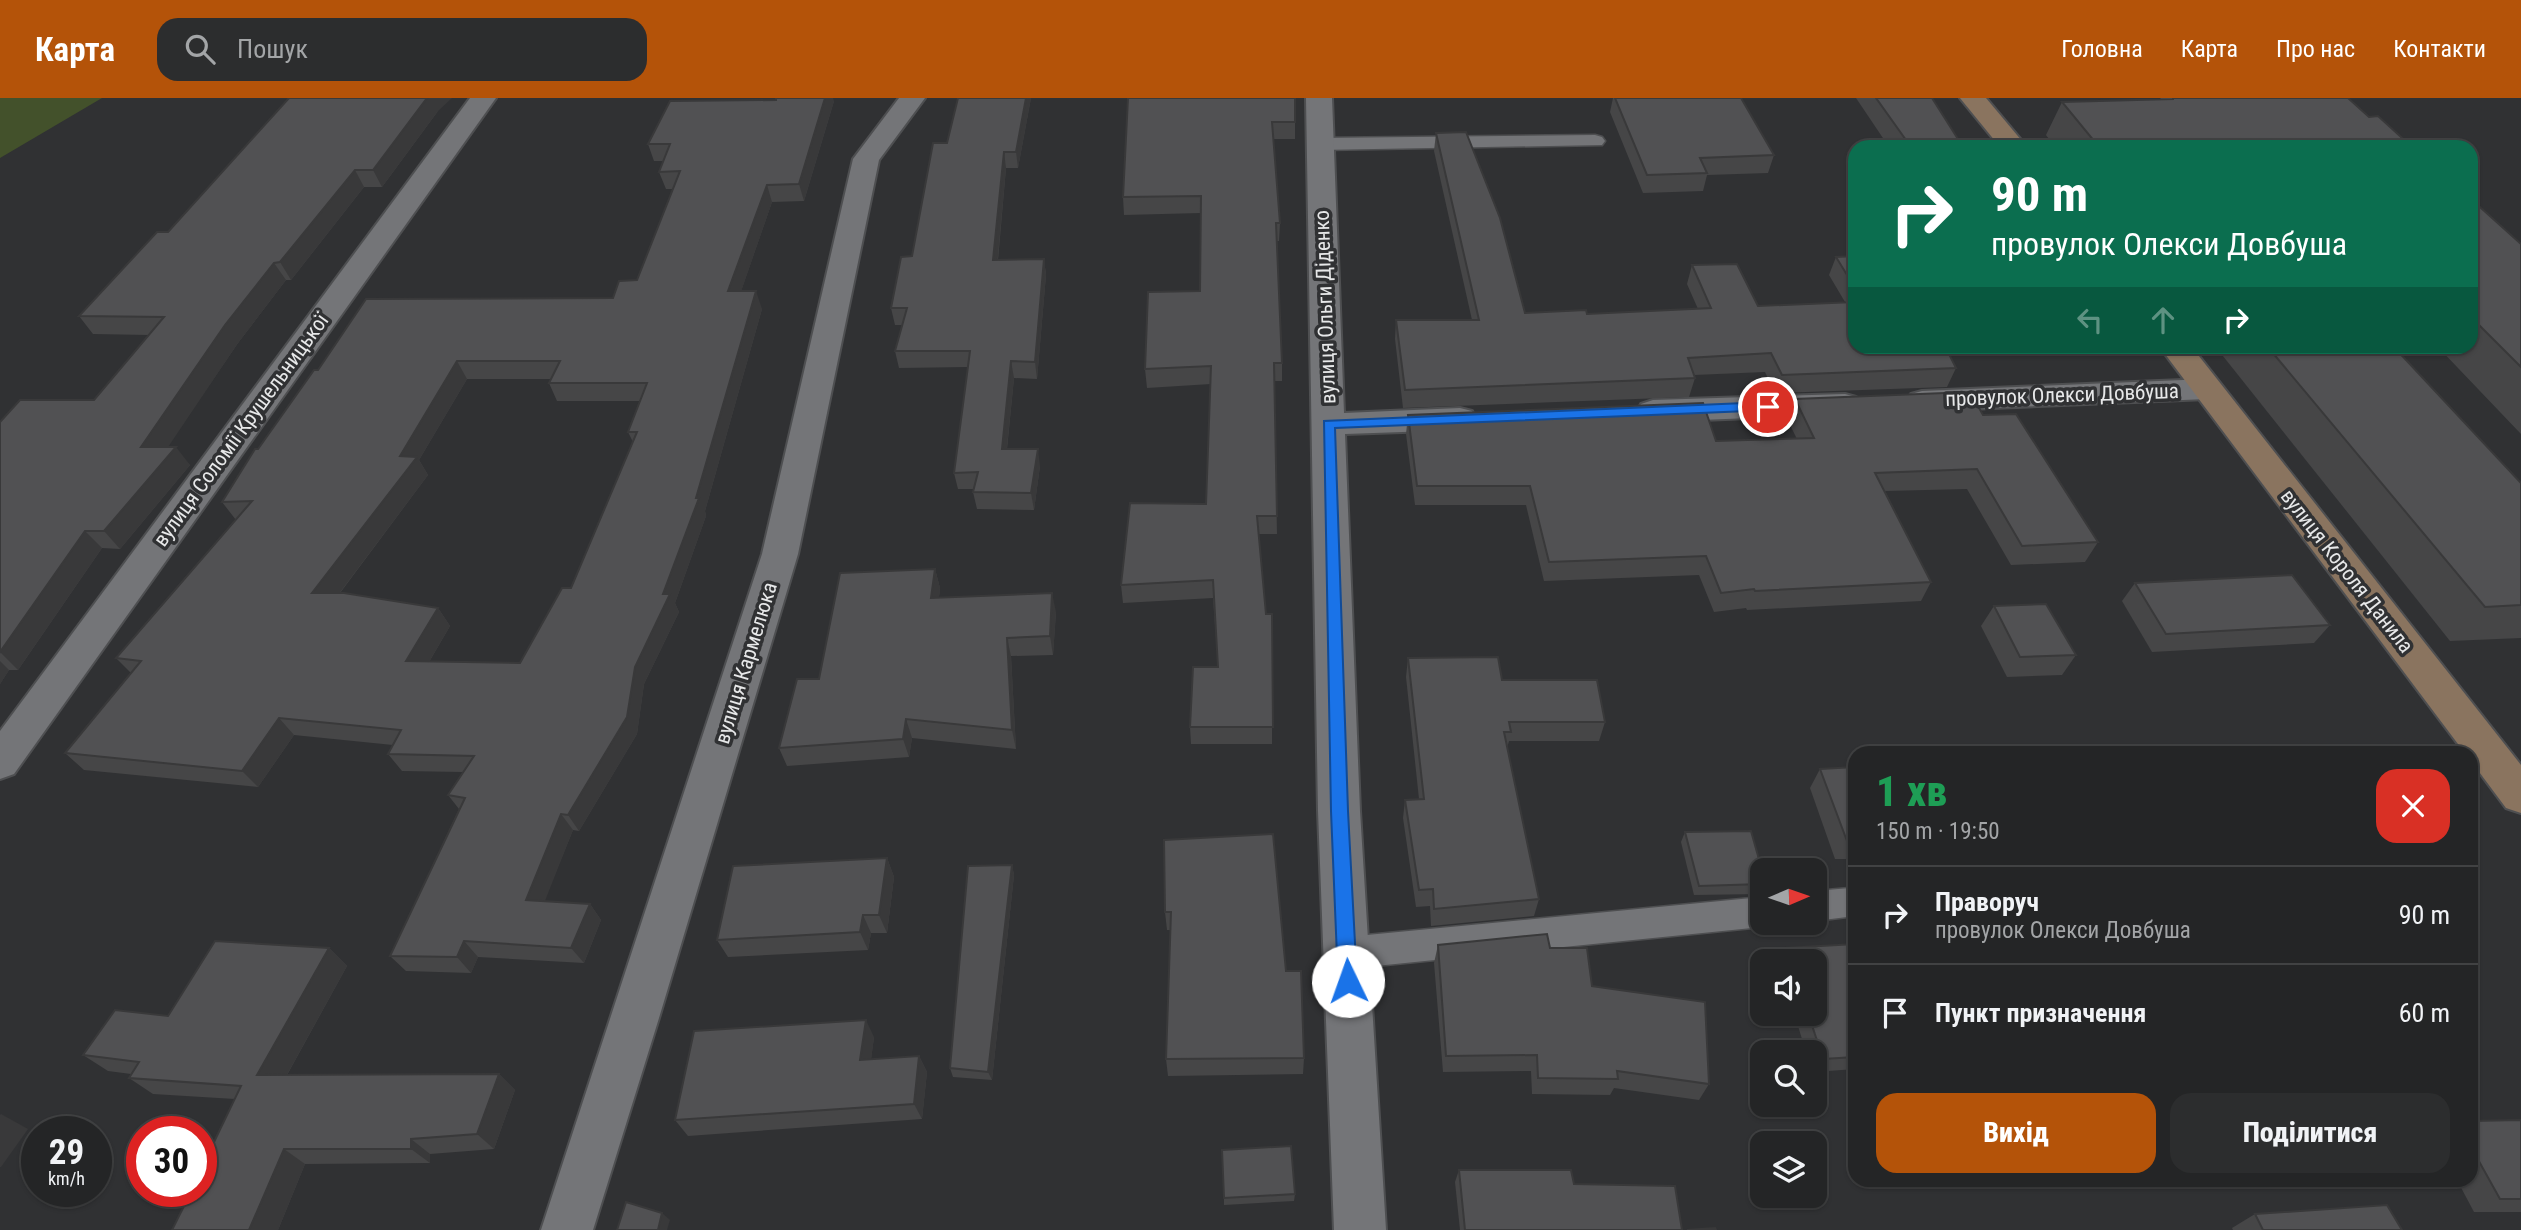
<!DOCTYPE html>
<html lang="uk">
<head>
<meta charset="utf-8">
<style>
  body { margin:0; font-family:"Roboto Condensed",sans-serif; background:#2c2d2e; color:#f1f3f6; height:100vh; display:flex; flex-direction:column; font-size:26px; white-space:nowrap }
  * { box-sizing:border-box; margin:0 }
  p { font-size:23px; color:#a3a5a7 }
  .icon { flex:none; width:38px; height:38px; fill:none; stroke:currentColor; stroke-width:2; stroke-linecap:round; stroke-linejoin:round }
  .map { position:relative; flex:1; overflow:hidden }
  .panel { position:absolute; left:1848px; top:648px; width:630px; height:441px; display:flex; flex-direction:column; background:#242526; border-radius:21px; box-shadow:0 2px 5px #0004,0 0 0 2px #414243 }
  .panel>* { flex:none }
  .hud { position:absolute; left:1848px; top:42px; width:630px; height:214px; border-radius:21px; box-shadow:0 2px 5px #0004,0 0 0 2px #414243; background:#0b6e4f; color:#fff; overflow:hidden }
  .needle { width:46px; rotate:88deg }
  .tools { position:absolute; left:1750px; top:760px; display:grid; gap:14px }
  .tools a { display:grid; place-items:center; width:77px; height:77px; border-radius:14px; background:#242526; box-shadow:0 2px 5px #0004,0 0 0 2px #414243; font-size:35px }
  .speed { position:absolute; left:21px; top:1018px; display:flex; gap:14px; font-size:35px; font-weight:700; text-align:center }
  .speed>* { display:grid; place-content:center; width:91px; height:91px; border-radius:50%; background:#242526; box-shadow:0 2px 5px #0004,0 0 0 2px #414243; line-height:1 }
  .speed small { font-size:18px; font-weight:400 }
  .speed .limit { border:10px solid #d22; background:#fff; color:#111 }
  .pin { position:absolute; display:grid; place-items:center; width:60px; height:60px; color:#fff; margin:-30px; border:4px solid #fff; border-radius:50%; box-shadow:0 2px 7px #0007 }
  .me { position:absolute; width:77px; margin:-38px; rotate:357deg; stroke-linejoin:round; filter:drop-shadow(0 0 5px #0008) }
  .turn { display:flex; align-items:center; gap:24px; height:147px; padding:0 28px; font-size:32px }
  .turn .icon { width:91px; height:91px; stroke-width:2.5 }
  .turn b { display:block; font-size:49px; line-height:60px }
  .lanes { display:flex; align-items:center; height:66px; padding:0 28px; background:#0003; justify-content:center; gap:35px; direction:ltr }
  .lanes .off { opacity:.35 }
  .round { display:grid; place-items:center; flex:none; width:74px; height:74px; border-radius:21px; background:#2c2d2e }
  .summary { display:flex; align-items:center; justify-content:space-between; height:119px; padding:0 28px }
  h1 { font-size:42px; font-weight:800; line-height:52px; color:#1e9e55 }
  .button { display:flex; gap:14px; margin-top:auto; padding:14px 28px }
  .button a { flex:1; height:80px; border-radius:21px; background:#b45309; color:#fff; font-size:28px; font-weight:800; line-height:80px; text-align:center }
  .button a+a { background:#2c2d2e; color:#f1f3f6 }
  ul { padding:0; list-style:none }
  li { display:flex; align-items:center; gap:21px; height:98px; padding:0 28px; border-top:2px solid #414243 }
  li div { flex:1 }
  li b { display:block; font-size:26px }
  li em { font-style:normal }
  header { display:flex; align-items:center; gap:42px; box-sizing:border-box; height:98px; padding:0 35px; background:#b45309; color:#fff }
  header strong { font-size:33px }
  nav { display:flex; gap:38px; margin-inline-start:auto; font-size:24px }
  .search { width:490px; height:63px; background:#2c2d2e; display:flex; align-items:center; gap:18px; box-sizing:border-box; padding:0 24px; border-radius:21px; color:#a3a5a7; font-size:26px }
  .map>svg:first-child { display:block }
  .green { fill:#43512b }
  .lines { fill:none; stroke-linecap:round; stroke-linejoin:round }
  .lane-casing { stroke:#4e4f51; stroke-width:3 }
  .street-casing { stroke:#4e4f51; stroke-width:4 }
  .secondary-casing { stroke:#4e4f51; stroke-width:4 }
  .lane { fill:#747578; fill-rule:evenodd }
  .street { fill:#747578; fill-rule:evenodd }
  .secondary { fill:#8a745f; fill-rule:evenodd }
  .wall { fill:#464647; fill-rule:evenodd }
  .shaded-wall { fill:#39393a }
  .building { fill:#515153; stroke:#39393a; stroke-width:2; fill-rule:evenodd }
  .route { fill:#1a73e8; stroke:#114b97; stroke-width:2 }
  .labels { text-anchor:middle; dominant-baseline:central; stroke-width:7; stroke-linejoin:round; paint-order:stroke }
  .street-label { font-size:21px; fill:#e7e8e9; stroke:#303133 }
</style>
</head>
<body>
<header>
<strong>Карта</strong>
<div class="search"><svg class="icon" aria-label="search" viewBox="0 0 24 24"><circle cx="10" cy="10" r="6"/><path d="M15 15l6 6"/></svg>Пошук</div>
<nav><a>Головна</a><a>Карта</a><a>Про нас</a><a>Контакти</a></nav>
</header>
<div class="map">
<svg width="2521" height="1132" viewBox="0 0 2521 1132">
  <rect width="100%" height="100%" fill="#303133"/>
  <polygon class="green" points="0,0 102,0 0,60"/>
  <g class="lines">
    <g class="lane-casing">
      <g id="lane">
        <polygon points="1595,37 1602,39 1605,43 1602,47 1320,52 1313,50 1310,46 1313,42 1320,40"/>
        <polygon points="1850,790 1855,792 1855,818 1815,823 1815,793"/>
        <polygon points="1762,799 1762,824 1774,824 1762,829 1346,871 1334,866 1328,855 1334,844 1346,839"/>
      </g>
    </g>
    <g class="street-casing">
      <g id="street">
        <polygon points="470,0 496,0 14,676 0,681 0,633"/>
        <polygon points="899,0 925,0 879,62 798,456 659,920 593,1132 541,1132 762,456 853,61"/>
        <polygon points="1306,0 1332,0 1344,315 1460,310 1472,313 1476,321 1472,329 1460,332 1345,336 1360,713 1386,1132 1334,1132 1318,713"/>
        <polygon points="2207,281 2218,284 2223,291 2218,298 2207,301 1922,313 1911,310 1906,303 1911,296 1922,293"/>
        <polygon points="1845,296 1856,299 1861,306 1856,313 1845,316 1653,324 1641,320 1637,313 1641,306 1653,302"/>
      </g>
    </g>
    <g class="secondary-casing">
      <g id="secondary">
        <polygon points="1960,0 1986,0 2027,49 2000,49"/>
        <polygon points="2159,248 2191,248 2521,667 2521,715 2506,710 2471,663 2471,654 2464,654"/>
      </g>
    </g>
    <use href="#lane" class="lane"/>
    <use href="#street" class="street"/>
    <use href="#secondary" class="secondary"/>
  </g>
  <g class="wall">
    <polygon points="1031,0 1018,70 1006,70 998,162 1044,161 1046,177 1037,281 1014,280 1007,351 1040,368 1034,412 977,411 973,394 974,391 958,391 954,375 968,269 899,270 895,253 902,227 895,227 891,210 912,158 947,45"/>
    <polygon points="1128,0 1295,24 1295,41 1273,41 1280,125 1279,143 1276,143 1282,265 1282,283 1274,283 1277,436 1259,436 1266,516 1272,516 1272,646 1191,646 1190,629 1218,569 1213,500 1123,505 1121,487 1206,406 1211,286 1147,290 1145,271 1200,193 1201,115 1124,117 1123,99"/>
    <polygon points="1613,0 1741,0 1774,57 1768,75 1707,77 1703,93 1643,95 1610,14"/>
    <polygon points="1856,0 1932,0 1963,49 1889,49"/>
    <polygon points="2161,0 2348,0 2369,19 2412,49 2055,49 2046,37 2062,4 2160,1"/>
    <path d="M834 3 804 103 772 104 741 193 762 211 705 413 706 418 675 505 679 514 644 586 637 636 579 733 573 732 544 803 590 806 601 822 584 865 478 859 471 875 406 873 390 858 459 711 448 697 463 674 402 673 388 656 393 647 294 637 258 689 84 672 65 655 131 575 116 560 236 422 222 404 258 351 318 272 613 200 637 182 673 91H666L659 74 663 63H654L648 46ZM467 281H551L549 285 557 303H640L628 334 633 344 571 490 520 565 429 564 450 528 438 510 340 495 428 377 419 362Z"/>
    <polygon points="438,13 382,89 364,89 291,182 286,182 238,245 167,349 190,367 120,451 102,450 18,572 9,572 0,586 0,324 94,302 149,237 93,236 79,218 168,134"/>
    <polygon points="1436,35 1525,215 1587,216 1698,211 1687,186 1692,167 1758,208 1845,204 1829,177 1836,159 1855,158 1855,248 1956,270 1947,289 1775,295 1765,274 1694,277 1695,280 1689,299 1403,310 1395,241 1396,222 1472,222 1434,53"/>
    <polygon points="2471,101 2521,146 2521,336 2437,248 2471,248"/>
    <polygon points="2025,248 2085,248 2082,255 2031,257"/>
    <polygon points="2215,248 2393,248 2521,385 2521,540 2450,543"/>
    <polygon points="1795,301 1983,317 2098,444 2085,464 2011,467 1967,391 1885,393 1931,484 1921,503 1747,512 1746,510 1714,514 1699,477 1544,483 1526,407 1415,407 1406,336 1408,317 1716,343 1797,341 1787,321"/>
    <polygon points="935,471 940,490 939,499 1056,514 1053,557 1011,558 1016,651 912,640 909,659 787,668 779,650 819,581"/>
    <polygon points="2135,485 2330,527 2314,545 2152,554 2122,503"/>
    <polygon points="1994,508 2076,557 2062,577 2007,579 1981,528"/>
    <polygon points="1408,560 1502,582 1605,624 1599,643 1509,643 1507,650 1539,801 1534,818 1431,828 1430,808 1416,809 1403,720 1405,702 1419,701 1406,579"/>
    <polygon points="1855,669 1855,761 1835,761 1810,690 1820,671"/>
    <polygon points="1685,734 1762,772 1762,794 1761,796 1694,797 1681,744"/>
    <polygon points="1164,742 1286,873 1304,960 1303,976 1168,978 1166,961 1171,832 1167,832 1165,814"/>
    <polygon points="887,760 894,779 887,835 871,835 868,852 728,859 717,842"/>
    <polygon points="1012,767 1014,777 992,982 953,979 950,970"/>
    <polygon points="1855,846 1855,971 1815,974 1815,954 1806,954 1794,915 1815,915 1815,863 1778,863 1786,850"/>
    <polygon points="1438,847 1550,850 1592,888 1709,986 1699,1002 1614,990 1610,997 1532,996 1531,973 1443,974 1434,865"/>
    <polygon points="329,850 347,868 287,977 499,976 515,992 494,1051 430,1056 430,1065 305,1066 278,1132 172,1132 235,1001 153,996 129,980 131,976 108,973 83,957 168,918"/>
    <polygon points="874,939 871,961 919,958 927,974 922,1021 688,1038 675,1022"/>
    <polygon points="2471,1023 2521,1023 2521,1114 2474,1114 2457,1082 2471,1082"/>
    <polygon points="1459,1072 1574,1086 1682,1132 1460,1132 1455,1084"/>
    <polygon points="1295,1096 1294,1103 1224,1107 1224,1100"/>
    <polygon points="2255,1116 2402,1132 2233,1132 2232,1130"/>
  </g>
  <g class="shaded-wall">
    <polygon points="427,0 452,0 438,13 382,89 373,72"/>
    <polygon points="825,0 833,0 834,3 804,103 799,86"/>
    <polygon points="1026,0 1031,0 1018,70 1016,54"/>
    <polygon points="1004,54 1006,70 996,179 993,162"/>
    <polygon points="355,72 364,89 291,182 280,164"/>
    <polygon points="767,87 772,104 735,211 728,193"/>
    <polygon points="1044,161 1046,177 1037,281 1035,264"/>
    <polygon points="274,165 286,182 238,245 156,367 141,349 225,227"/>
    <polygon points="756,193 762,211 705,413 706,418 675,505 679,514 644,586 637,636 579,733 568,717 635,569 663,496 696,400"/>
    <polygon points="457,263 467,281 419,362 428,377 326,513 312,495 400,358"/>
    <polygon points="1011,263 1014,280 1005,368 1002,351"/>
    <polygon points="176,349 190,367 120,451 104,433"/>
    <polygon points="1038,351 1040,368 1034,412 1031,395"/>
    <polygon points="85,433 102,450 18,572 0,554"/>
    <polygon points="935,471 940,490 937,519 931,500"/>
    <polygon points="1052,495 1056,514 1053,557 1050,538"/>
    <polygon points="438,510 450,528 419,581 406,563"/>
    <polygon points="1007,540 1011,558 1016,651 1012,632"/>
    <polygon points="0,563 9,572 0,586"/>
    <polygon points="279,620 294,637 258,689 242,673"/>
    <polygon points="906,621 912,640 909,659 903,641"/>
    <polygon points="561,716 573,732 539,818 526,802"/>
    <polygon points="887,760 894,779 887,835 879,817"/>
    <polygon points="1012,767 1014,777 992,982 988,974"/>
    <polygon points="590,806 601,822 584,865 571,850"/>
    <polygon points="863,817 871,835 868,852 860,834"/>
    <polygon points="464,843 478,859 471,875 457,859"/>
    <polygon points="329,850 347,868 278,993 257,977"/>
    <polygon points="866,922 874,939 869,978 860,962"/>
    <polygon points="919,958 927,974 922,1021 914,1006"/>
    <polygon points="499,976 515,992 494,1051 477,1036"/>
    <polygon points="1,1016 28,1031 1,1069 0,1069 0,1017"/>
    <polygon points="411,1041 430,1056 430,1065 411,1051"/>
    <polygon points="284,1051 305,1066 278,1132 249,1132"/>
    <polygon points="662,1115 670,1122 667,1132 658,1132"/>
  </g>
  <g class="building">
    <polygon points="289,0 427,0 373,72 355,72 280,164 274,165 225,227 141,349 176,349 104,433 85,433 0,554 0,324 20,302 94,302 164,219 79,218 157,134 168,134"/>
    <path d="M776 0H825L799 86 767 87 728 193H756L696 400H699L663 496H670L635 569 627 619 568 717 561 716 526 802 590 806 571 850 464 843 457 859 390 858 465 700 448 697 474 658 388 656 401 632 279 620 242 673 65 655 141 563 116 560 252 403 222 404 255 351H258L314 272H318L366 201 613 200 619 183 637 182 680 73 659 74 670 46H648L670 3 776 2ZM457 263H560L549 285H647L628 334H637L571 490H562L520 565 406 563 438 510 344 495H312L417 359 400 358Z"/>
    <polygon points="958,0 1026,0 1016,54 1004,54 993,162 1044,161 1035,264 1011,263 1002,351 1038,351 1031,395 973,394 978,374 954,375 970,253 895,253 907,210 891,210 901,159 912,158 933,45 947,45"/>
    <polygon points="1128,0 1295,0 1295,24 1272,24 1280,125 1276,125 1282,265 1274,265 1277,418 1257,418 1266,516 1272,516 1273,629 1190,629 1193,569 1218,569 1213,482 1121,487 1130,405 1206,406 1211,268 1145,271 1148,194 1200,193 1201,98 1123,99"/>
    <polygon points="1615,0 1741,0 1774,57 1700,60 1707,75 1647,77"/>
    <polygon points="1876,0 1932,0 1963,49 1911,49"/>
    <polygon points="2173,0 2348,0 2369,19 2378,18 2412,49 2099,49 2062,4 2173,1"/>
    <polygon points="1466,34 1500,120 1525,215 1586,212 1587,216 1711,210 1692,167 1737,166 1758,208 1855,204 1855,248 1945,248 1956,270 1782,277 1771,255 1688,260 1695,280 1405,292 1396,222 1479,222 1436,35"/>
    <polygon points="2471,101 2521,146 2521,269 2471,219"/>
    <polygon points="1855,158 1855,190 1836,159"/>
    <polygon points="2267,248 2393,248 2521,385 2521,507 2485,509"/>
    <polygon points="1970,294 1983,317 2016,316 2098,444 2022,448 1977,371 1875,375 1931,484 1755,493 1754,491 1721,495 1706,458 1549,464 1530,388 1417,388 1408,317 1703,305 1716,343 1814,340 1795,301"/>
    <polygon points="935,471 931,500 1052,495 1050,538 1007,540 1012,632 906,621 903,641 779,650 797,581 819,581 840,475"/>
    <polygon points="2292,477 2330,527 2166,536 2135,485"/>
    <polygon points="2046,506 2076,557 2020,559 1994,508"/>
    <polygon points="1498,559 1502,582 1597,582 1605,624 1509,624 1511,634 1504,634 1539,801 1434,811 1433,791 1419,792 1405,702 1424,701 1408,560"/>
    <polygon points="1855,669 1855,742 1847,743 1820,671"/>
    <polygon points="1751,733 1762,772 1762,786 1699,788 1685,734"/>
    <polygon points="1273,736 1286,873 1301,873 1304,960 1166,961 1171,814 1165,814 1164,742"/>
    <polygon points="887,760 879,817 863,817 860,834 717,842 733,768"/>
    <polygon points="1012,767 988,974 950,970 968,768"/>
    <polygon points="1547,836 1550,850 1587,850 1592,888 1705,904 1709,986 1617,973 1618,981 1538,980 1537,957 1446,958 1438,847"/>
    <polygon points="215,843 329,850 257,977 499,976 477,1036 411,1041 411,1051 284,1051 249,1132 172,1132 191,1094 201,1094 201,1071 241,988 129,980 139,964 83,957 115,912 168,918"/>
    <polygon points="1855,846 1855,959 1823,961 1808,915 1815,915 1815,863 1790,863 1786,850"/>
    <polygon points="866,922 860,962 919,958 914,1006 675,1022 694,933"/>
    <polygon points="2521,1022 2521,1101 2500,1101 2471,1049 2471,1023"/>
    <polygon points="1291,1048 1295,1096 1224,1100 1222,1052"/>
    <polygon points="1459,1072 1571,1072 1574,1086 1675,1088 1682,1132 1465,1132"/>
    <polygon points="626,1104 662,1115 658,1132 617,1132"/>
    <polygon points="2387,1107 2402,1132 2263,1132 2255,1116"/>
    <polygon points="1715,1130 1716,1132 1687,1132"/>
  </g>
  <polygon class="route" points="1768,304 1772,305 1772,312 1335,330 1348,713 1357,883 1354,889 1348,892 1341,889 1338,883 1331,713 1324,323"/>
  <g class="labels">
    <g class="street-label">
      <text transform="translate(1325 209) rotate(-92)">вулиця Ольги Діденко</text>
      <text transform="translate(2062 297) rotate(-2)">провулок Олекси Довбуша</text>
      <text transform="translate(241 332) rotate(-54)">вулиця Соломії Крушельницької</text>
      <text transform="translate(2347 473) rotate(52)">вулиця Короля Данила</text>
      <text transform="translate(746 565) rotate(-73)">вулиця Кармелюка</text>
    </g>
  </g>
</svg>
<div class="tools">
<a><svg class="needle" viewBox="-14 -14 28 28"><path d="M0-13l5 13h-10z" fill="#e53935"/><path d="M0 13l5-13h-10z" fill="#a3a5a7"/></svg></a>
<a><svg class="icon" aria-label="sound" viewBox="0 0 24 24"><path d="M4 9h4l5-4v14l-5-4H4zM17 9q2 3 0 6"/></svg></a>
<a><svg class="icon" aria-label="search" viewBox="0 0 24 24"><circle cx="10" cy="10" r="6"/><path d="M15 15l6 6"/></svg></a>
<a><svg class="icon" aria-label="layers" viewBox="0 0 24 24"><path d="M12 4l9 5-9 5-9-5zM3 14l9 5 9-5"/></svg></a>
</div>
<div class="speed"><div>29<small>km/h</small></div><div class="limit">30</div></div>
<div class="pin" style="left:1768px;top:309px;background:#d93025"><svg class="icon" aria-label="arrive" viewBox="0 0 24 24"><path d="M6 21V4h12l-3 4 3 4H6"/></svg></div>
<svg class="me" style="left:1348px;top:883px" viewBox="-20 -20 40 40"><circle r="19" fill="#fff"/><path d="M0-13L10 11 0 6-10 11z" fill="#1a73e8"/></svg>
<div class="hud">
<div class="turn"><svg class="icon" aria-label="right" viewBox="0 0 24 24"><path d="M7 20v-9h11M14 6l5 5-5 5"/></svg><div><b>90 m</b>провулок Олекси Довбуша</div></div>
<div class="lanes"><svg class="icon off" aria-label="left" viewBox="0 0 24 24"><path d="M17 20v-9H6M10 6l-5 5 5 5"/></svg><svg class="icon off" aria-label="ahead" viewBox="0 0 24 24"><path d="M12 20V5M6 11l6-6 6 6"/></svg><svg class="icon" aria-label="right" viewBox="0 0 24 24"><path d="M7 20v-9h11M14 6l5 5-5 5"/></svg></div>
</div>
<section class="panel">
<div class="summary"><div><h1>1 хв</h1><p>150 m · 19:50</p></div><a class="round" style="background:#d93025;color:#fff"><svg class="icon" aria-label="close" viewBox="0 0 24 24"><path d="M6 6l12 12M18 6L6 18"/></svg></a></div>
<ul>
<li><svg class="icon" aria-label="right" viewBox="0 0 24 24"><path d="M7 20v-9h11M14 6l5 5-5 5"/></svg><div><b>Праворуч</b><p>провулок Олекси Довбуша</p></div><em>90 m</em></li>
<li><svg class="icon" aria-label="arrive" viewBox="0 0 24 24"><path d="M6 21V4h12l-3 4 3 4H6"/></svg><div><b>Пункт призначення</b></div><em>60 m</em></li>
</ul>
<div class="button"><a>Вихід</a><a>Поділитися</a></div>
</section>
</div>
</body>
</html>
